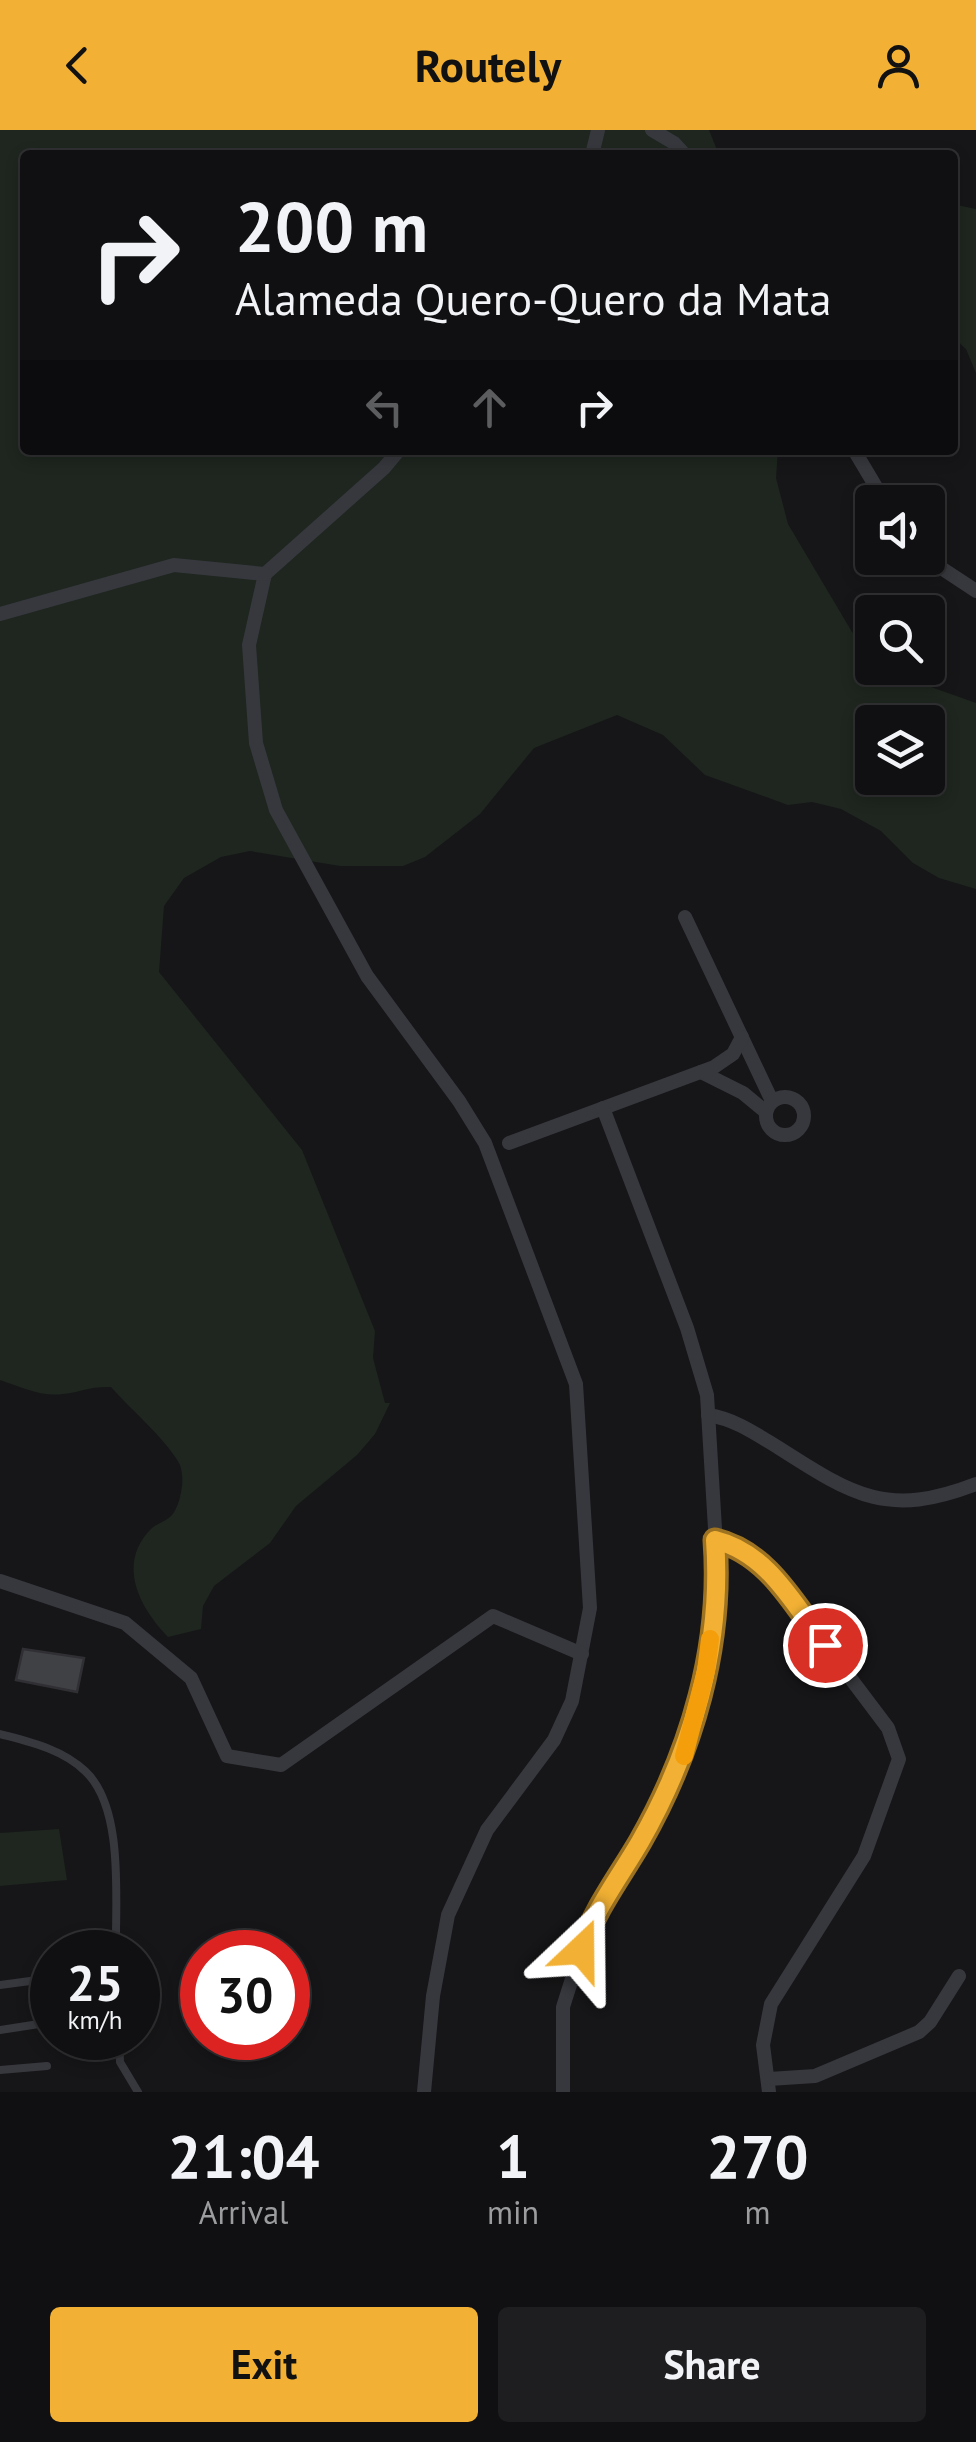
<!DOCTYPE html>
<html lang="en">
<head>
<meta charset="utf-8">
<style>
  body { margin:0; font-family:"PT Sans",sans-serif; background:#1e1e20; color:#f1f3f6; height:100vh; display:flex; flex-direction:column; font-size:38px; white-space:nowrap }
  * { box-sizing:border-box; margin:0 }
  p { font-size:32px; color:#9c9d9f }
  .icon { flex:none; width:55px; height:55px; fill:none; stroke:currentColor; stroke-width:2; stroke-linecap:round; stroke-linejoin:round }
  .map { position:relative; height:1962px; overflow:hidden }
  .side { display:flex; flex-direction:column; background:#101012; flex:1 }
  .side>* { flex:none }
  .guide { position:absolute; left:20px; top:20px; width:938px; height:305px; border-radius:10px; box-shadow:0 5px 15px #0003,0 0 0 2px #303032; background:#101012; color:#f1f3f6; overflow:hidden }
  .buttons { position:absolute; left:855px; top:355px; display:grid; gap:20px }
  .buttons a { display:grid; place-items:center; width:90px; height:90px; border-radius:10px; background:#101012; box-shadow:0 5px 15px #0003,0 0 0 2px #303032; font-size:50px }
  .speed { position:absolute; left:30px; top:1800px; display:flex; gap:20px; font-size:50px; font-weight:700; text-align:center }
  .speed>* { display:grid; place-content:center; width:130px; height:130px; border-radius:50%; background:#101012; box-shadow:0 5px 15px #0003,0 0 0 2px #303032; line-height:1 }
  .speed small { font-size:25px; font-weight:400 }
  .speed .limit { border:15px solid #d22; background:#fff; color:#111 }
  .pin { position:absolute; display:grid; place-items:center; width:85px; height:85px; color:#fff; margin:-42px; border:5px solid #fff; border-radius:50%; box-shadow:0 2px 10px #0007 }
  .me { position:absolute; width:110px; margin:-55px; rotate:23deg; stroke-linejoin:round; filter:drop-shadow(0 0 8px #0008) }
  .turn { display:flex; align-items:center; gap:35px; height:210px; padding:0 50px; font-size:45px }
  .turn .icon { width:130px; height:130px; stroke-width:2.5 }
  .turn b { display:block; font-size:70px; line-height:85px }
  .lanes { display:flex; align-items:center; height:95px; padding:0 50px; background:#0003; justify-content:center; gap:50px; direction:ltr }
  .lanes .off { opacity:.35 }
  .eta { display:flex; justify-content:space-evenly; align-items:center; height:170px; text-align:center }
  .eta b { font-size:60px; font-weight:700; line-height:70px }
  .action { display:flex; gap:20px; margin-top:auto; padding:20px 50px }
  .action a { flex:1; height:115px; border-radius:10px; background:#f2b134; color:#111; font-size:40px; font-weight:700; line-height:115px; text-align:center }
  .action a+a { background:#1e1e20; color:#f1f3f6 }
  header { display:flex; justify-content:space-between; align-items:center; height:130px; padding:0 50px; background:#f2b134; color:#111; font-size:45px; font-weight:700 }
  .map>svg:first-child { display:block }
  .green { fill:#1e261f; fill-rule:evenodd }
  .building { fill:#404145; stroke:#303034; stroke-width:2.5 }
  .lines { fill:none; stroke-linecap:round; stroke-linejoin:round }
  .service { stroke:#37383d; stroke-width:8 }
  .minor { stroke:#37383d; stroke-width:14 }
  .route-casing { stroke:#9d7322; stroke-width:25 }
  .route { stroke:#f2b134; stroke-width:18 }
  .slow { stroke:#f59e0b; stroke-width:18 }
</style>
</head>
<body>
<header><svg class="icon" aria-label="back" viewBox="0 0 24 24"><path d="M15 5l-7 7 7 7"/></svg>Routely<svg class="icon" aria-label="person" viewBox="0 0 24 24"><circle cx="12" cy="8" r="4"/><path d="M4 21q1-7 8-7t8 7"/></svg></header>
<div class="map">
<svg width="976" height="1962" viewBox="0 0 976 1962">
  <rect width="100%" height="100%" fill="#161618"/>
  <g class="green">
    <path d="M0 0H709L719 25H25V320H778L776 348 788 394 852 502 872 515V538H900L917 552 976 573V759L939 748 913 733 881 701 841 679 812 672 788 675 705 645 663 605 617 585 534 618 480 684 425 727 403 736H340L250 721 221 727 184 748 164 776 159 842 302 1020 375 1201 373 1228 385 1273H390L375 1304 357 1325 296 1376 270 1413 214 1456 203 1476 201 1499 168 1507C139 1477 116 1433 152 1398 158 1393 167 1391 172 1385 181 1374 186 1346 179 1333 164 1307 131 1280 111 1257 90 1256 82 1262 63 1264 41 1267 21 1257 0 1250ZM872 592H928V648H872Z"/>
    <polygon points="952,74 976,79 976,243 966,219 953,207"/>
    <polygon points="59,1699 67,1750 0,1756 0,1703"/>
  </g>
  <polygon class="building" points="23,1519 84,1528 77,1562 16,1550"/>
  <g class="lines">
    <g class="service">
      <path d="M0 1604C30 1612 62 1619 85 1641 125 1678 115 1772 116 1822"/>
      <polyline points="0,1855 45,1849"/>
      <polyline points="0,1900 39,1894"/>
      <polyline points="119,1908 120,1932 138,1962"/>
      <polyline points="0,1940 47,1936"/>
    </g>
    <g class="minor">
      <polyline points="652,0 674,13 685,25"/>
      <polyline points="592,25 598,0"/>
      <polyline points="854,320 885,372"/>
      <polyline points="926,428 976,461"/>
      <polyline points="265,444 249,515 256,613 276,680 367,846 459,971 485,1013 576,1254 590,1478 572,1571 554,1610 487,1700 448,1785 433,1866 424,1962"/>
      <polyline points="265,444 384,338 399,320"/>
      <polyline points="0,484 174,435 265,444"/>
      <polyline points="685,787 772,971"/>
      <polyline points="701,942 743,963 766,982"/>
      <circle cx="785" cy="986" r="19"/>
      <polyline points="509,1013 714,937 733,924 742,907"/>
      <path d="M708 1285C735 1289 756 1304 779 1318 854 1366 888 1388 976 1354"/>
      <polyline points="715,1410 741,1416 762,1431 888,1598 899,1629 864,1726 771,1874 763,1915 769,1962"/>
      <polyline points="0,1451 125,1493 191,1548 227,1626 281,1635 493,1486 582,1524"/>
      <polyline points="769,1949 815,1946 919,1902 930,1892 959,1846"/>
      <polyline points="563,1962 563,1877 590,1792 640,1711 684,1628 707,1541 717,1432 707,1265 687,1198 603,978"/>
    </g>
  </g>
  <g class="lines">
    <g class="route-casing">
      <path id="route" d="M581 1820C594 1780 619 1748 640 1712 692 1621 723 1515 715 1410 768 1423 793 1473 825 1515"/>
    </g>
    <use href="#route" class="route"/>
    <polyline class="slow" points="684,1626 706,1541 710,1509"/>
  </g>
</svg>
<div class="buttons">
<a><svg class="icon" aria-label="sound" viewBox="0 0 24 24"><path d="M4 9h4l5-4v14l-5-4H4zM17 9q2 3 0 6"/></svg></a>
<a><svg class="icon" aria-label="search" viewBox="0 0 24 24"><circle cx="10" cy="10" r="6"/><path d="M15 15l6 6"/></svg></a>
<a><svg class="icon" aria-label="layers" viewBox="0 0 24 24"><path d="M12 4l9 5-9 5-9-5zM3 14l9 5 9-5"/></svg></a>
</div>
<div class="speed"><div>25<small>km/h</small></div><div class="limit">30</div></div>
<div class="pin" style="left:825px;top:1515px;background:#d93025"><svg class="icon" aria-label="arrive" viewBox="0 0 24 24"><path d="M6 21V4h12l-3 4 3 4H6"/></svg></div>
<svg class="me" style="left:581px;top:1820px" viewBox="-20 -20 40 40"><path d="M0-17L14 15 0 8-14 15z" fill="#f2b134" stroke="#fff" stroke-width="4"/></svg>
<div class="guide">
<div class="turn"><svg class="icon" aria-label="right" viewBox="0 0 24 24"><path d="M7 20v-9h11M14 6l5 5-5 5"/></svg><div><b>200 m</b>Alameda Quero-Quero da Mata</div></div>
<div class="lanes"><svg class="icon off" aria-label="left" viewBox="0 0 24 24"><path d="M17 20v-9H6M10 6l-5 5 5 5"/></svg><svg class="icon off" aria-label="ahead" viewBox="0 0 24 24"><path d="M12 20V5M6 11l6-6 6 6"/></svg><svg class="icon" aria-label="right" viewBox="0 0 24 24"><path d="M7 20v-9h11M14 6l5 5-5 5"/></svg></div>
</div>
</div>
<section class="side">
<div class="eta">
<div><b>21:04</b><p>Arrival</p></div>
<div><b>1</b><p>min</p></div>
<div><b>270</b><p>m</p></div>
</div>
<div class="action"><a>Exit</a><a>Share</a></div>
</section>
</body>
</html>
